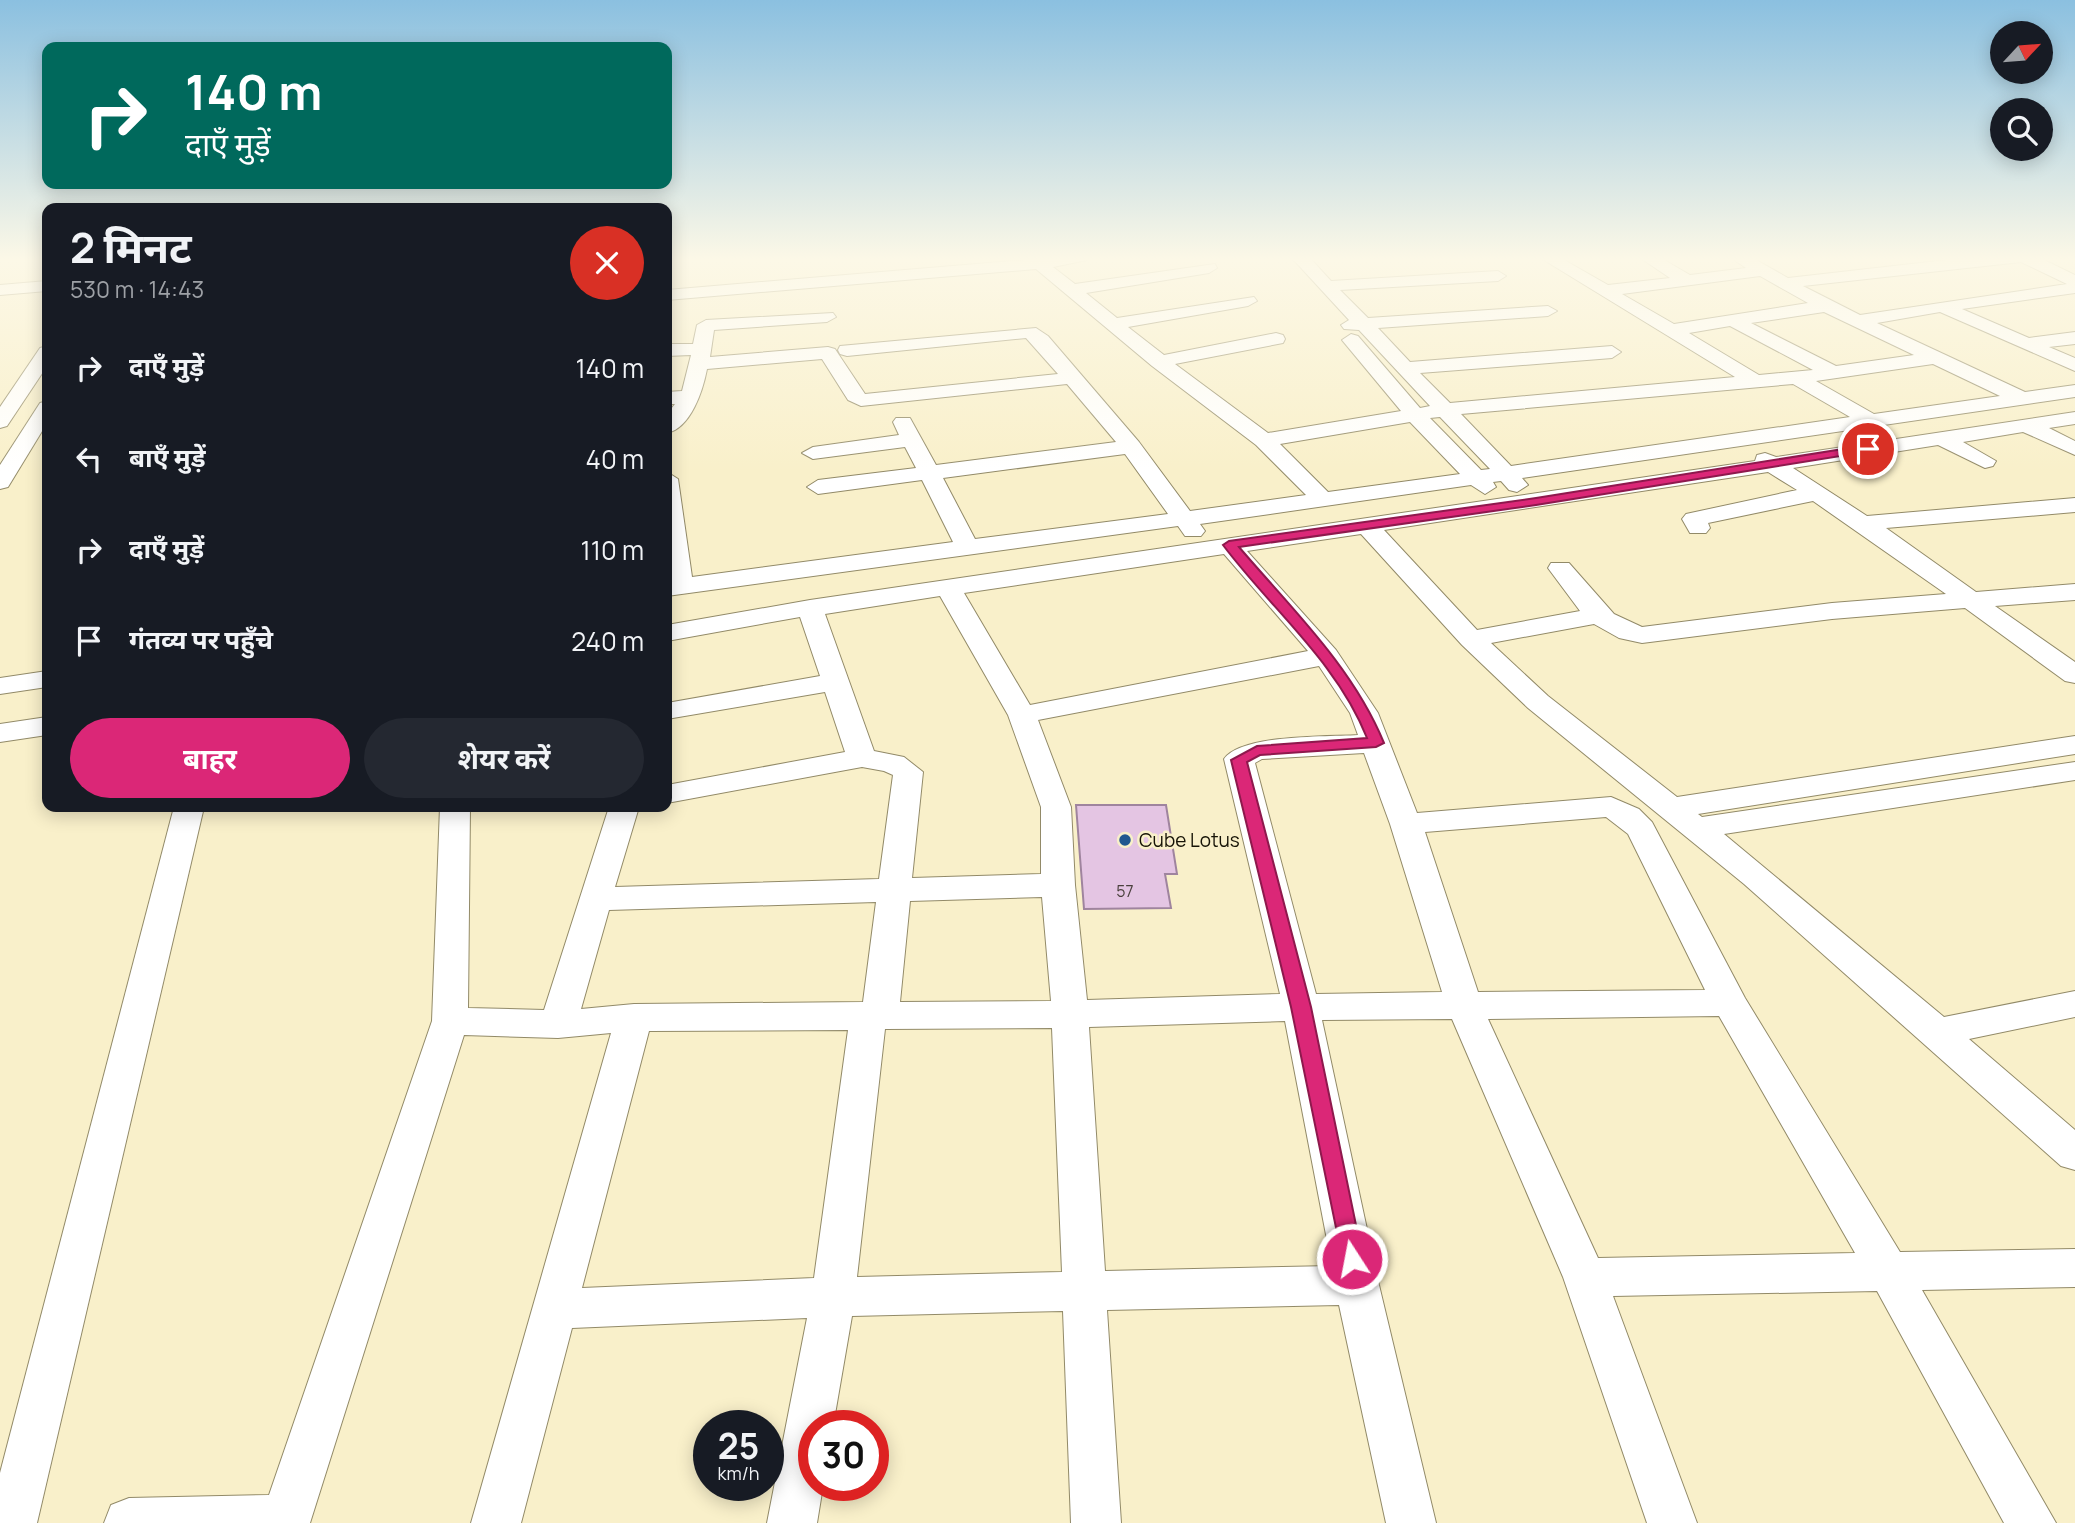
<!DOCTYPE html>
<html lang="hi">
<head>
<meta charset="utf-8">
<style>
  body { margin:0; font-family:Manrope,"Noto Sans Devanagari",sans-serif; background:#242831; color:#f1f3f6; height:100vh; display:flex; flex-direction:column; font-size:26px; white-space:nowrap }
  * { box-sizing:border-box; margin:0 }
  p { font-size:23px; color:#9ea1a6 }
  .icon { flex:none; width:38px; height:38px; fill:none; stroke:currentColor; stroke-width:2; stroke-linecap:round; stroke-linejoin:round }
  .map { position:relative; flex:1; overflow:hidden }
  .drawer { position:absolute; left:42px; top:203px; width:630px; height:609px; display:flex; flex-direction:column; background:#171b24; border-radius:14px; box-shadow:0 4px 18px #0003 }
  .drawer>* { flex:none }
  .guide { position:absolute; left:42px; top:42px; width:630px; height:147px; border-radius:14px; box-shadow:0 4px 18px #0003; background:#00695c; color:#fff; overflow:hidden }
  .needle { width:46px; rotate:64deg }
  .buttons { position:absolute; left:1990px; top:21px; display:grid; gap:14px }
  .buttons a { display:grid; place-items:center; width:63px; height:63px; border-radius:50%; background:#171b24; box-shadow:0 4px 18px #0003; font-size:35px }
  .speed { position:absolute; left:693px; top:1410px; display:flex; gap:14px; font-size:35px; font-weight:700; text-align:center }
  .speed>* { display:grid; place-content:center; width:91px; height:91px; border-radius:50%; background:#171b24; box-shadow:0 4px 18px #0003; line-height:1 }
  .speed small { font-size:18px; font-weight:400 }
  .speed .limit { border:10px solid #d22; background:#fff; color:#111 }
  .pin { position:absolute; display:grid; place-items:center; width:60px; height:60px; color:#fff; margin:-30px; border:4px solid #fff; border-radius:50%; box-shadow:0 2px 7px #0007 }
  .me { position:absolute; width:77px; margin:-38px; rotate:349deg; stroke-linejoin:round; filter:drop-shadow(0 0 5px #0008) }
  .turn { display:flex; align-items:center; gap:24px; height:147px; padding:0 28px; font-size:32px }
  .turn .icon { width:91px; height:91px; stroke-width:2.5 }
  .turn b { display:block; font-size:49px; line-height:60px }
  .round { display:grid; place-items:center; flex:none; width:74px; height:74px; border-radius:37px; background:#242831 }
  .headline { display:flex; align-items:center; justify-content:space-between; height:119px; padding:0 28px }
  h1 { font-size:42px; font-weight:700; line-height:52px }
  .button { display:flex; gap:14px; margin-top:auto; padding:14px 28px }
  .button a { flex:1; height:80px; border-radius:42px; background:#db2777; color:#fff; font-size:28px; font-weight:700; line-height:80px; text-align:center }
  .button a+a { background:#242831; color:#f1f3f6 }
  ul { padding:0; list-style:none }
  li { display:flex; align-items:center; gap:21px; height:91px; padding:0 28px }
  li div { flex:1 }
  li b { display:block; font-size:26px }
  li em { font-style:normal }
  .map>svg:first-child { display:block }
  .building { fill:#e4c5e3; stroke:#9f849e; stroke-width:2 }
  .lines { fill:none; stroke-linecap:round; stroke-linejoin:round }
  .minor-casing { stroke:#928a68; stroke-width:2 }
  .minor { fill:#fff; fill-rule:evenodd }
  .route { fill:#db2777; stroke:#8e194d; stroke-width:2 }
  .poi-dot { fill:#21578f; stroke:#f9f0ca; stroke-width:2.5 }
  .labels { text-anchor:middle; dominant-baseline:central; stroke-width:5; stroke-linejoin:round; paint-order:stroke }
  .number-label { font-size:16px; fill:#4a403d }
  .poi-label { font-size:19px; fill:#161306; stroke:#f9f0ca; text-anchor:start }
</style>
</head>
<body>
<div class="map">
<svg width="2075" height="1523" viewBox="0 0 2075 1523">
  <rect width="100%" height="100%" fill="#f9f0ca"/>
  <polygon class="building" points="1076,805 1166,805 1177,874 1165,874 1171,908 1084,909"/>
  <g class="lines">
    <g class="minor-casing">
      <g id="minor">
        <polygon points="667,257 678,257 667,263"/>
        <path d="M1023 257H1089L1087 260 1053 267 1075 284 1215 264 1217 268 1209 273 1086 293 1117 318 1254 297 1257 301 1248 306 1128 327 1164 355 1276 333 1283 335 1285 339 1283 343 1175 364 1268 433 1401 411 1342 340 1351 334 1358 336 1420 408 1430 406 1359 330 1344 329 1341 325 1349 320 1291 257H1309L1331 281 1498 271 1506 276 1498 281 1340 290 1368 318 1548 306 1557 311 1548 316 1378 328 1410 362 1612 346 1621 352 1612 358 1420 373 1450 403 1735 377 1539 257H1559L1608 285 1670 278 1639 257H1659L1690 275 1746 268 1730 257H1751L1788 278 1973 257H2038L2075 275V293L1962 309 2029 338 2075 332V344L2049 347 2075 358V371L1940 312 1877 323 2025 392 2075 385V397L1522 478 1528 485 1517 492 1509 490 1501 481 1493 482 1496 487 1485 494 1471 485 1200 524 1205 531 1201 536H1185L1178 526 667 596V472L678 479 692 577 953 542 922 480 818 494 807 487 818 480 916 468 905 447 813 459 802 453 813 447 899 435 893 422 896 418H910L936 465 1116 442 1067 384 861 406 848 400 822 359 707 369C703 390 691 428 667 433V414L675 404H667V392L682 391 691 355 667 356V344H693L697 325 706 320 833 313 836 317 827 322 714 330 710 357 828 347 835 349 865 394 1058 374 1026 338 847 356 840 354 838 350 840 346 1036 328 1048 336 1139 442 1190 511 1306 495 1256 445 1152 366 1036 269 667 300V290L1025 260ZM2021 262 2067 284 1860 315 1803 286ZM1760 276 1808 303 1674 324 1622 294ZM1824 312 1914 355 1836 366 1751 323ZM1730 326 1813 370 1759 375 1689 333ZM1933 364 2000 396 1874 414 1816 381ZM1793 384 1850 417 1511 466 1461 414ZM1440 417 1490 469 1481 470 1430 418ZM1410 422 1460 474 1328 492 1280 444ZM1125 454 1168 514 975 539 943 478Z"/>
        <polygon points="47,281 47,291 0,295 0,285"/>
        <polygon points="47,346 47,366 7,426 0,428 0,407 40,348"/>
        <polygon points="47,401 47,423 8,487 0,489 0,465 40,403"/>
        <path d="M2075 412V424L2049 428 2075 441V455L2023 432 1963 442 1996 461 1993 466 1985 468 1938 445 1793 468 1867 516 2075 498V512L1886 528 1976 592 2075 584V600L1995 606 2075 662V683L2065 681 1965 608 1832 619 1642 643 1619 638 1594 624 1491 643 1548 696 1677 797 2075 736V754L1698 814 1702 817 2075 762V780L1724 834 1944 1017 2075 991V1017L1969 1039 2075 1130V1170L2061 1166 1744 884 1528 708 1462 645 1361 534 1247 551 1336 650 1378 713 1417 813 1611 797 1639 809 1652 822 1745 998 1900 1252 2075 1249V1287L1922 1290 2056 1523H2004L1877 1291 1613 1296 1697 1523H1647L1563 1277 1452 1019 1322 1020 1379 1285 1436 1523H1386L1339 1305 1107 1310 1121 1523H1071L1063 1311 852 1316 833 1426H814V1486H823L817 1523H767L807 1318 572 1328 521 1523H471L611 1033 558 1038 464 1035 310 1523H104L111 1505 129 1498 269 1495 432 1021 440 807H470L468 1008 544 1010 609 807H639L615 887 879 879 893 775 884 771 862 767 667 803V785L845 752 825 692 667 719V703L820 676 800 617 667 641V625L810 600 1755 461 1757 455 1765 453 1776 457ZM1768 472 1797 490 1686 514 1682 519 1690 533H1706L1710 528 1708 523 1813 501 1946 594 1832 603 1642 627 1614 614 1569 563H1551L1548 568 1580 611 1477 630 1384 530ZM1224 554 1308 651 1030 705 964 593ZM940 596 1008 715 1041 807V874L912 878 923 772 904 757 874 751 825 614ZM1319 666 1350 713 1358 735C1328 737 1242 734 1224 759L1280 994 1087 1000 1075 885 1071 807 1038 720ZM1364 753 1390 824 1442 992 1316 994 1255 763 1262 759ZM1606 817 1628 834 1705 990 1478 992 1425 832ZM1042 897 1051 1001 900 1002 910 901ZM876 902 863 1002 634 1004 581 1009 609 910ZM1719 1016 1855 1253 1598 1258 1488 1019ZM1285 1021 1332 1266 1105 1271 1089 1027ZM1052 1028 1062 1272 857 1277 885 1029ZM848 1030 814 1278 582 1288 649 1031Z"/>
        <polygon points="47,671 47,687 0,694 0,678"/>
        <polygon points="47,717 47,735 0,742 0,724"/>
        <polygon points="174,807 204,807 37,1523 0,1523 0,1473"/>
      </g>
    </g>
    <use href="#minor" class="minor"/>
  </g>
  <linearGradient id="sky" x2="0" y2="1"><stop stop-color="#8bc0e0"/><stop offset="0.55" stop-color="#fcf8e7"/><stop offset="1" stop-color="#fcf8e7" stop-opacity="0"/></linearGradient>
  <rect width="2075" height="471" fill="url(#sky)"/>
  <path class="route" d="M1868 445 1872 446V451L1536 505 1239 547C1291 608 1353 667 1384 743L1376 747 1260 755 1247 762 1311 1007 1363 1259 1360 1267 1352 1269 1344 1267 1291 1007 1231 760 1257 746 1367 738C1337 662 1271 609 1223 545L1229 541 1536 498Z"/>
  <circle class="poi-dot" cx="1125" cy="840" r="7"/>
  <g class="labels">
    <g class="number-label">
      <text x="1125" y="891">57</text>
    </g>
    <g class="poi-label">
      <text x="1139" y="840">Cube Lotus</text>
    </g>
  </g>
</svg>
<div class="buttons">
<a><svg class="needle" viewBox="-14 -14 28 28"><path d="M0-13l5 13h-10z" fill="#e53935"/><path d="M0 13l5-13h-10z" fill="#9ea1a6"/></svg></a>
<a><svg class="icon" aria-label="search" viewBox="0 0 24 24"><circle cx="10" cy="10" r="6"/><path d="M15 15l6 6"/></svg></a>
</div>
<div class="speed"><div>25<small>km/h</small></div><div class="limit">30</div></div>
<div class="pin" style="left:1868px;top:449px;background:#d93025"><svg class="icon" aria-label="arrive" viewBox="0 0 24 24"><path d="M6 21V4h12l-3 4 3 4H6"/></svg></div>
<svg class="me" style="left:1352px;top:1259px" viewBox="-20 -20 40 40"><circle r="17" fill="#db2777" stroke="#fff" stroke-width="3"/><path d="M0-11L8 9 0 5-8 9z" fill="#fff"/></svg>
<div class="guide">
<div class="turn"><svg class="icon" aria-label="right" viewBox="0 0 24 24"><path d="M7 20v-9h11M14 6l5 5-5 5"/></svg><div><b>140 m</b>दाएँ मुड़ें</div></div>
</div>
<section class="drawer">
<div class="headline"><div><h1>2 मिनट</h1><p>530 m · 14:43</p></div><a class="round" style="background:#d93025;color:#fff"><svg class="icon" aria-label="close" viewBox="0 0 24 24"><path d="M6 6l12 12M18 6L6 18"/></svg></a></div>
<ul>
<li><svg class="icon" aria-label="right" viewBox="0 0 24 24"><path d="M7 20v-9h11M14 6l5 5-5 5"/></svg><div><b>दाएँ मुड़ें</b></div><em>140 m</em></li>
<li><svg class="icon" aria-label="left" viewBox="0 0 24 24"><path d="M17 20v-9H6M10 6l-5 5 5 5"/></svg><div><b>बाएँ मुड़ें</b></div><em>40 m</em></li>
<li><svg class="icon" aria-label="right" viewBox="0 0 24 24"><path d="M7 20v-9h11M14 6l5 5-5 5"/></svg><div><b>दाएँ मुड़ें</b></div><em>110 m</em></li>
<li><svg class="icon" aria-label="arrive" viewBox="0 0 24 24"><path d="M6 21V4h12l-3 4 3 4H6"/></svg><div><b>गंतव्य पर पहुँचे</b></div><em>240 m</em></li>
</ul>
<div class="button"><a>बाहर</a><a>शेयर करें</a></div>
</section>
</div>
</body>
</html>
